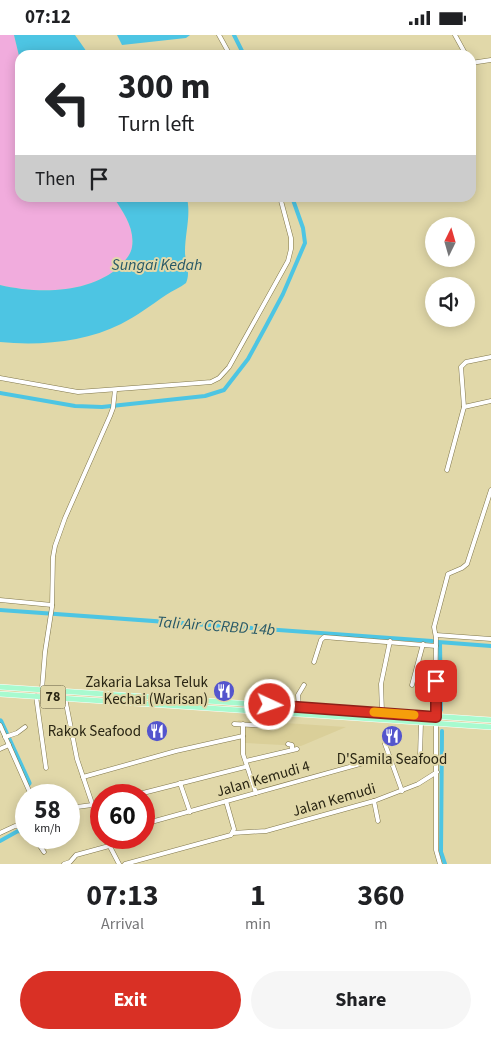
<!DOCTYPE html>
<html lang="en">
<head>
<meta charset="utf-8">
<style>
  body { margin:0; font-family:"Source Sans 3",sans-serif; background:#f6f6f6; color:#202124; height:100vh; display:flex; flex-direction:column; font-size:19px; white-space:nowrap }
  * { box-sizing:border-box; margin:0 }
  p { font-size:16px; color:#757577 }
  .icon { flex:none; width:28px; height:28px; fill:none; stroke:currentColor; stroke-width:2; stroke-linecap:round; stroke-linejoin:round }
  .map { position:relative; height:829px; overflow:hidden }
  .drawer { display:flex; flex-direction:column; background:#fff; flex:1 }
  .drawer>* { flex:none }
  .banner { position:absolute; left:15px; top:15px; width:461px; height:152px; border-radius:15px; box-shadow:0 2px 12px #0003; background:#fff; color:#202124; overflow:hidden }
  .needle { width:32px; rotate:5deg }
  .buttons { position:absolute; left:425px; top:182px; display:grid; gap:10px }
  .buttons a { display:grid; place-items:center; width:50px; height:50px; border-radius:50%; background:#fff; box-shadow:0 2px 12px #0003; font-size:25px }
  .speed { position:absolute; left:15px; top:749px; display:flex; gap:10px; font-size:25px; font-weight:700; text-align:center }
  .speed>* { display:grid; place-content:center; width:65px; height:65px; border-radius:50%; background:#fff; box-shadow:0 2px 12px #0003; line-height:1 }
  .speed small { font-size:12px; font-weight:400 }
  .speed .limit { border:8px solid #d22; background:#fff; color:#111 }
  .pin { position:absolute; display:grid; place-items:center; width:42px; height:42px; color:#fff; margin:-21px; border-radius:10px; box-shadow:0 2px 8px #0006 }
  .me { position:absolute; width:55px; margin:-28px; rotate:93deg; stroke-linejoin:round; filter:drop-shadow(0 0 4px #0008) }
  .turn { display:flex; align-items:center; gap:18px; height:105px; padding:0 20px; font-size:22px }
  .turn .icon { width:65px; height:65px; stroke-width:2.5 }
  .turn b { display:block; font-size:35px; line-height:42px }
  .then { display:flex; align-items:center; height:48px; padding:0 20px; background:#0003; gap:10px; font-size:19px }
  .eta { display:flex; justify-content:space-evenly; align-items:center; height:85px; text-align:center }
  .eta b { font-size:30px; font-weight:700; line-height:35px }
  .primary-button { display:flex; gap:10px; margin-top:auto; padding:10px 20px }
  .primary-button a { flex:1; height:58px; border-radius:30px; background:#d93025; color:#fff; font-size:20px; font-weight:700; line-height:58px; text-align:center }
  .primary-button a+a { background:#f6f6f6; color:#202124 }
  .status { display:flex; justify-content:space-between; align-items:center; height:35px; padding:0 25px; background:#fff; direction:ltr }
  .status svg { height:14px; fill:currentColor }
  .map>svg:first-child { display:block }
  .built { fill:#dacf99 }
  .green { fill:#f1acdd }
  .water { fill:#4dc5e3 }
  .lines { fill:none; stroke-linecap:round; stroke-linejoin:round }
  .canal { stroke:#4dc5e3; stroke-width:4 }
  .river { stroke:#4dc5e3; stroke-width:7 }
  .minor-casing { stroke:#80774c; stroke-width:5 }
  .major-casing { stroke:#fff; stroke-width:6 }
  .minor { stroke:#fff; stroke-width:4 }
  .major { stroke:#a8facf; stroke-width:5 }
  .route-casing { stroke:#8d1f18; stroke-width:12 }
  .route { stroke:#d93025; stroke-width:9 }
  .slow { stroke:#f59e0b; stroke-width:9 }
  .labels { text-anchor:middle; dominant-baseline:central; stroke-width:4; stroke-linejoin:round; paint-order:stroke }
  .shield { fill:#e1d8a9; stroke:#605b40; stroke-width:1 }
  .shield-label { font-size:14px; font-weight:bold; fill:#292513 }
  .poi-label { font-size:15px; fill:#292513; stroke:#e1d8a9; text-anchor:end }
  .street-label { font-size:15px; fill:#292513; stroke:#e1d8a9 }
  .water-label { font-size:16px; font-style:italic; fill:#275866; stroke:#e1d8a9 }
</style>
</head>
<body>
<div class="status"><b>07:12</b><svg viewBox="0 0 49 12"><path d="M0 12V9h3v3zM5 12V6h3v6zM10 12V3h3v9zM15 12V0h3v12zM26 1h20v11H26zM47 4h2v5h-2z"/></svg></div>
<div class="map">
<svg width="491" height="829" viewBox="0 0 491 829">
  <rect width="100%" height="100%" fill="#e1d8a9"/>
  <polygon class="built" points="238,685 346,692 301,711 245,708"/>
  <path class="green" d="M0 0H14L20 25V162L114 163C123 177 135 193 132 212 131 219 126 225 120 231 90 259 38 259 0 250Z"/>
  <g class="water">
    <polygon points="14,0 75,0 89,20 20,20 20,25"/>
    <polygon points="117,0 190,0 186,3 122,10"/>
    <path d="M114 163H187C191 181 185 198 185 217 185 229 191 236 186 248 180 253 173 255 166 260 151 270 137 281 121 289 85 307 40 311 0 307V250C38 259 90 259 120 231 126 225 131 219 132 212 135 193 123 177 114 163Z"/>
  </g>
  <g class="lines">
    <g class="canal">
      <polyline points="234,0 244,20"/>
      <polyline points="0,358 75,371 102,372 205,361 224,355 248,324 266,291 283,259 305,208 303,193 292,162"/>
      <polyline points="0,575 432,606"/>
      <polyline points="438,607 491,611"/>
      <polyline points="440,608 441,675"/>
      <polyline points="442,696 441,817 445,829"/>
      <polyline points="0,806 18,796 26,797"/>
    </g>
    <polyline class="river" points="0,687 28,748"/>
    <g class="minor-casing">
      <g id="minor">
        <polyline points="219,0 230,20"/>
        <polyline points="455,0 466,20"/>
        <polyline points="471,28 491,25"/>
        <polyline points="0,343 78,357 199,348 211,347 219,343 229,332 288,226 291,214 291,203 280,162"/>
        <polyline points="464,372 491,366"/>
        <polyline points="447,435 464,372 461,332 466,327 491,322"/>
        <polyline points="0,565 52,570"/>
        <polyline points="436,600 491,604"/>
        <polyline points="314,627 321,605 324,602 436,611"/>
        <polyline points="412,650 423,609"/>
        <polyline points="42,654 45,617 52,572 53,522 55,511 65,483 110,381 113,373 115,355"/>
        <polyline points="36,661 46,733"/>
        <polyline points="65,663 77,724 101,795"/>
        <polyline points="299,672 298,660 304,650"/>
        <polyline points="382,677 381,649 390,606"/>
        <polyline points="435,682 436,603 434,592 448,539 462,533 467,529 491,455"/>
        <polyline points="436,688 436,815 440,829"/>
        <polyline points="234,689 268,691 268,678"/>
        <polyline points="243,689 243,719 256,758"/>
        <polyline points="0,690 31,760"/>
        <polyline points="5,702 17,698 25,692"/>
        <polyline points="288,709 292,710 292,714"/>
        <polyline points="385,709 402,756"/>
        <polyline points="0,714 9,710"/>
        <polyline points="420,721 421,687"/>
        <polyline points="246,726 297,714"/>
        <polyline points="83,742 176,716 243,701"/>
        <polyline points="180,748 190,777"/>
        <polyline points="135,760 245,732"/>
        <polyline points="374,766 378,786"/>
        <polyline points="72,777 77,772 92,770"/>
        <polyline points="144,789 389,721"/>
        <polyline points="0,798 15,791 26,792"/>
        <polyline points="233,798 266,796 374,766 418,749 437,737"/>
        <polyline points="34,802 44,817"/>
        <polyline points="105,802 119,829"/>
        <polyline points="64,829 70,827 76,820 109,811"/>
        <polyline points="125,829 231,800 234,794 226,766"/>
      </g>
    </g>
    <g class="major-casing">
      <g id="major">
        <polyline points="0,652 491,685"/>
        <polyline points="0,659 491,692"/>
      </g>
    </g>
    <use href="#minor" class="minor"/>
    <use href="#major" class="major"/>
  </g>
  <g class="lines">
    <g class="route-casing">
      <polyline id="route" points="270,670 436,682 436,646"/>
    </g>
    <use href="#route" class="route"/>
    <polyline class="slow" points="374,677 414,680"/>
  </g>
  <defs>
    <g id="restaurant-disc" transform="scale(1.125)"><circle r="9.5" fill="#5455cd" stroke="#e1d8a9"/><path d="M-5-6h1v4h1v-4h1v4h1v-4h1v5L-1.5 .5V6h-2V.5L-5-1ZM5-6V6H3V1.5H1.5Q1.5-4 5-6Z" fill="#fff"/></g>
  </defs>
  <g fill-rule="evenodd">
    <use href="#restaurant-disc" x="224" y="656"/>
    <use href="#restaurant-disc" x="157" y="696"/>
    <use href="#restaurant-disc" x="392" y="701"/>
  </g>
  <g class="labels">
    <rect class="shield" x="40.5" y="650.5" width="25" height="23" rx="4"/>
    <g class="shield-label">
      <text x="53" y="662">78</text>
    </g>
    <g class="poi-label">
      <text x="208" y="647">Zakaria Laksa Teluk<tspan x="208" dy="17">Kechai (Warisan)</tspan></text>
      <text x="141" y="696">Rakok Seafood</text>
      <text x="392" y="724" text-anchor="middle">D'Samila Seafood</text>
    </g>
    <g class="street-label">
      <text transform="translate(263 744) rotate(-16)">Jalan Kemudi 4</text>
      <text transform="translate(334 765) rotate(-16)">Jalan Kemudi</text>
    </g>
    <g class="water-label">
      <text x="157" y="230">Sungai Kedah</text>
      <text transform="translate(216 591) rotate(4)">Tali Air CCRBD 14b</text>
    </g>
  </g>
</svg>
<div class="buttons">
<a><svg class="needle" viewBox="-14 -14 28 28"><path d="M0-13l5 13h-10z" fill="#e53935"/><path d="M0 13l5-13h-10z" fill="#757577"/></svg></a>
<a><svg class="icon" aria-label="sound" viewBox="0 0 24 24"><path d="M4 9h4l5-4v14l-5-4H4zM17 9q2 3 0 6"/></svg></a>
</div>
<div class="speed"><div>58<small>km/h</small></div><div class="limit">60</div></div>
<div class="pin" style="left:436px;top:646px;background:#d93025"><svg class="icon" aria-label="arrive" viewBox="0 0 24 24"><path d="M6 21V4h12l-3 4 3 4H6"/></svg></div>
<svg class="me" style="left:270px;top:670px" viewBox="-20 -20 40 40"><circle r="17" fill="#d93025" stroke="#fff" stroke-width="3"/><path d="M0-11L8 9 0 5-8 9z" fill="#fff"/></svg>
<div class="banner">
<div class="turn"><svg class="icon" aria-label="left" viewBox="0 0 24 24"><path d="M17 20v-9H6M10 6l-5 5 5 5"/></svg><div><b>300 m</b>Turn left</div></div>
<div class="then">Then<svg class="icon" aria-label="arrive" viewBox="0 0 24 24"><path d="M6 21V4h12l-3 4 3 4H6"/></svg></div>
</div>
</div>
<section class="drawer">
<div class="eta">
<div><b>07:13</b><p>Arrival</p></div>
<div><b>1</b><p>min</p></div>
<div><b>360</b><p>m</p></div>
</div>
<div class="primary-button"><a>Exit</a><a>Share</a></div>
</section>
</body>
</html>
